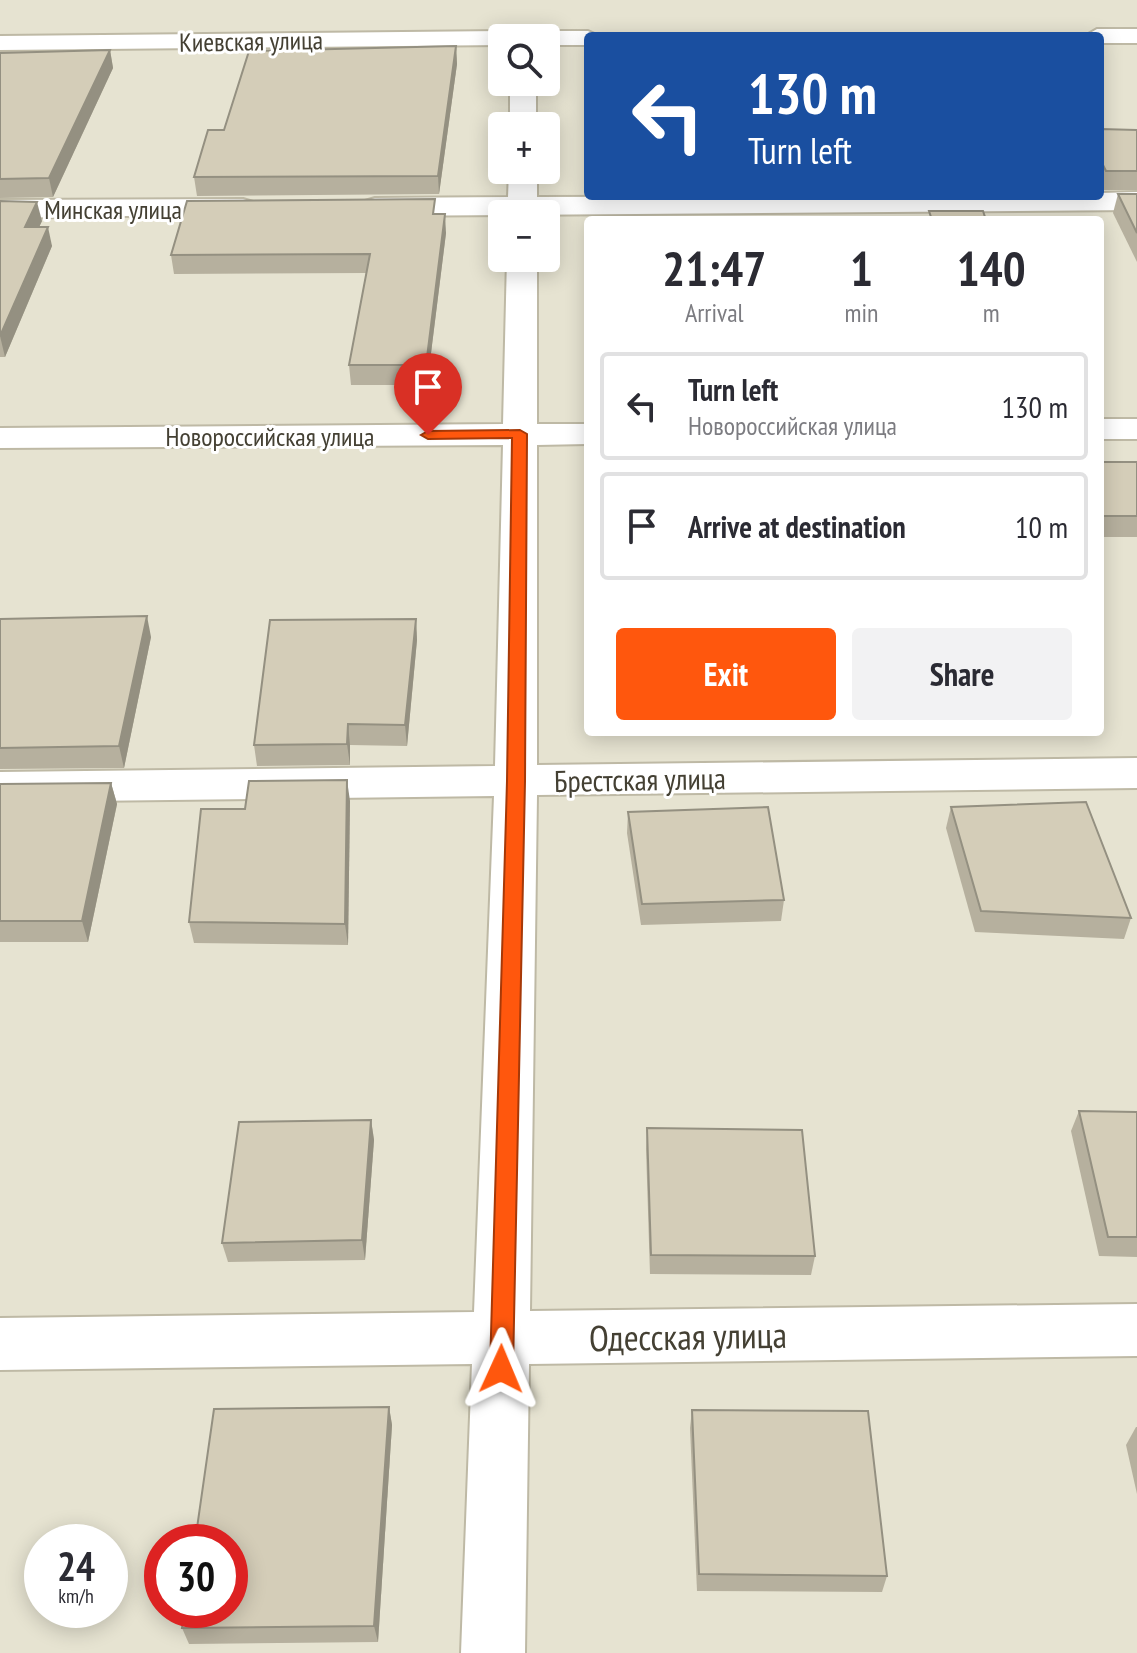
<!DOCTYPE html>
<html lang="en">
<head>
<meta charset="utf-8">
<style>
  body { margin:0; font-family:"PT Sans Narrow",sans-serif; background:#f2f2f3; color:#2b2b33; height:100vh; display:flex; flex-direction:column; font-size:30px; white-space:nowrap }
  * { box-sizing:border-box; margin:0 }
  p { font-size:26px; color:#7c7c81 }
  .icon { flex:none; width:44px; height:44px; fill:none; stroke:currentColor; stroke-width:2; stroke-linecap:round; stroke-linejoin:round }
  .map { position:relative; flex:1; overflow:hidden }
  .details { position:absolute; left:584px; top:216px; width:520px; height:520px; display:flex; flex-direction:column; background:#fff; border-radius:8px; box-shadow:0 4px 20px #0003 }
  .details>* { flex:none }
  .guide { position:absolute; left:584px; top:32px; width:520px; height:168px; border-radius:8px; box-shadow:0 4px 20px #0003; background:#1a4fa0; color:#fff; overflow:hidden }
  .buttons { position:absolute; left:488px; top:24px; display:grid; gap:16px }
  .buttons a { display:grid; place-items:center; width:72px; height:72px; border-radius:8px; background:#fff; box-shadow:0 4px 20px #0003; font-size:40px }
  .speed { position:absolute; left:24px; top:1524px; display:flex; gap:16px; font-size:40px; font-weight:700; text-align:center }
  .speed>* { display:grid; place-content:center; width:104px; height:104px; border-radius:50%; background:#fff; box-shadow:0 4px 20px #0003; line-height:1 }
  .speed small { font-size:20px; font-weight:400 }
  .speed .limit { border:12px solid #d22; background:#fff; color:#111 }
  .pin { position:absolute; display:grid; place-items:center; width:68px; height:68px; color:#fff; margin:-82px -34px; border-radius:50% 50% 50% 0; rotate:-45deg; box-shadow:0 0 8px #0007 }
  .pin .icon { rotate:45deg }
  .me { position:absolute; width:88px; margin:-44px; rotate:1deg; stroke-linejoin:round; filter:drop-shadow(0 0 6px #0008) }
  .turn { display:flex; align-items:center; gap:28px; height:168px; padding:0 32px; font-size:36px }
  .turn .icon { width:104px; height:104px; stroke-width:2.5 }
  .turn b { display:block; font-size:56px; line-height:68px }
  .eta { display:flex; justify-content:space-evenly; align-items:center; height:136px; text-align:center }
  .eta b { font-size:48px; font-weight:700; line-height:56px }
  .primary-button { display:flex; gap:16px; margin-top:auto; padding:16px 32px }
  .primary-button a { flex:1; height:92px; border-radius:8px; background:#ff570d; color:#fff; font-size:32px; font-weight:700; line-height:92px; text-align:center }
  .primary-button a+a { background:#f2f2f3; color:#2b2b33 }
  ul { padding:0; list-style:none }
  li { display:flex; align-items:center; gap:24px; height:108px; margin:0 16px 12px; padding:0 16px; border:4px solid #e1e1e2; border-radius:8px }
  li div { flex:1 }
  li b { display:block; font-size:30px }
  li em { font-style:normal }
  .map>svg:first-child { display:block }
  .residential { fill:#e6e3d1; fill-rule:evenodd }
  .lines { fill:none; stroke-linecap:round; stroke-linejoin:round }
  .minor-casing { stroke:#beb9a5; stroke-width:4 }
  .minor { fill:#fff; fill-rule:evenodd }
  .wall { fill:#b6b09e }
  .shaded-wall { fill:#949081 }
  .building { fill:#d4cdb8; stroke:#949081; stroke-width:2 }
  .route { fill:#ff570d; stroke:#a63908; stroke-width:2 }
  .labels { text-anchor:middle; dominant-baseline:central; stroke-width:6; stroke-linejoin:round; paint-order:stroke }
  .far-street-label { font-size:26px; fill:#444033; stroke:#fff }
  .street-label { font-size:30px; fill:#444033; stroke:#fff }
  .near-street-label { font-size:36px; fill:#444033; stroke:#fff }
</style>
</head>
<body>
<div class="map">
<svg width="1137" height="1653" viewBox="0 0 1137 1653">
  <rect width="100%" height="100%" fill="#f2f0e3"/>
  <path class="residential" d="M0 0H1137V1653H0ZM588 36H1100V196H588ZM502 38H546V82H502ZM502 126H546V170H502ZM502 214H546V258H502ZM588 220H1100V732H588ZM42 1542H110V1610H42ZM162 1542H230V1610H162Z"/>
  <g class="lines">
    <g class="minor-casing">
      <g id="minor">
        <polygon points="1097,29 1137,29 1137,43 1100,43 1100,36 1085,36"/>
        <polygon points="502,31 588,31 599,36 588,36 588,45 546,45 546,38 502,38 502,45 0,50 0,36"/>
        <rect x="510" y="82" width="26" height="44"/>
        <polygon points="509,170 537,170 537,197 1100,196 1100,193 1137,192 1137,210 375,216 365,213 361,207 365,201 375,198 508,197"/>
        <polygon points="243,199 253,202 257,208 253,214 0,218 0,200"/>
        <polygon points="507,258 537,258 537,424 588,424 588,444 537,445 537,765 1137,758 1137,788 537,795 530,1311 1137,1304 1137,1356 529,1364 525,1653 461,1653 472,1364 0,1370 0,1318 474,1312 494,796 0,802 0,772 495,766 503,445 0,448 0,428 503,424"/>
        <rect x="1100" y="419" width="37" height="20"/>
      </g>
    </g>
    <use href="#minor" class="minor"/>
  </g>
  <g class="wall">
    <polygon points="456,46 457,64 439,194 197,196 194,177 224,130"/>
    <polygon points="110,50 113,68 53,197 0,198 0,53"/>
    <polygon points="1100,129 1137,130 1137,190 1102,190 1100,186"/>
    <polygon points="1118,194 1137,194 1137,262 1113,213"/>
    <polygon points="0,201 42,221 39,227 52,246 5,357 0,357"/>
    <polygon points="436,214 446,233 427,385 351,385 349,365 366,273 174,274 171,255"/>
    <rect x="1100" y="462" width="37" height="75"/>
    <polygon points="0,619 151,637 124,768 0,769"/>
    <polygon points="416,619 417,640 407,746 350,745 350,765 257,766 254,745"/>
    <polygon points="111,783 117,804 88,942 0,942 0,784"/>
    <polygon points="350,801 348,945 194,943 189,922 245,809"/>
    <polygon points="951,807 1131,918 1124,939 975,932 946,828"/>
    <polygon points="628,812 784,900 781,921 641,925 627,833"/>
    <polygon points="1079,1111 1137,1112 1137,1257 1099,1256 1071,1131"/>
    <polygon points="371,1120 374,1140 365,1260 228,1262 222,1243"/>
    <polygon points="647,1128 815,1256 811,1275 650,1274 646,1149"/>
    <polygon points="389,1407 392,1425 378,1642 189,1644 182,1628"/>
    <polygon points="692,1410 887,1576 882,1592 697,1591 690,1428"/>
    <polygon points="1136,1427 1137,1427 1137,1494 1126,1445"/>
  </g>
  <g class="shaded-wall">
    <polygon points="456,46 457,64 439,194 438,176"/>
    <polygon points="110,50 113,68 53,197 49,178"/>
    <polygon points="37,202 42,221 30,246 25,227"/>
    <polygon points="445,214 446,233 427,385 426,365"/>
    <polygon points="48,227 52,246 5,357 0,336"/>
    <polygon points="147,616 151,637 124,768 119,746"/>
    <polygon points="416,619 417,640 407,746 405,725"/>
    <polygon points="348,724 350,745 350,765 347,744"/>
    <polygon points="347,780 350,801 348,945 345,924"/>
    <polygon points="111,783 117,804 88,942 82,921"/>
    <polygon points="371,1120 374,1140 365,1260 362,1240"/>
    <polygon points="389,1407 392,1425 378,1642 374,1626"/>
  </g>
  <g class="building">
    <polygon points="456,46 438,176 194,177 208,130 224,130 249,51"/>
    <polygon points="110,50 49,178 0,179 0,53"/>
    <polygon points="1100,129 1137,130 1137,171 1106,171 1100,159"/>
    <polygon points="1118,194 1137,194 1137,233"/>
    <polygon points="435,199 433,214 445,214 426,365 349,365 370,254 171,255 187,201"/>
    <polygon points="0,201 37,202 25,227 48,227 0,336"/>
    <polygon points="929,211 983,211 986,220 932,220"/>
    <rect x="1100" y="462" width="37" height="54"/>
    <polygon points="147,616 119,746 0,748 0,619"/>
    <polygon points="416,619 405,725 348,724 347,744 254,745 270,620"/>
    <polygon points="347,780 345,924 189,922 201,809 245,809 249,781"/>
    <polygon points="111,783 82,921 0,921 0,784"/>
    <polygon points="1086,802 1131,918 981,911 951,807"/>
    <polygon points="768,807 784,900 642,904 628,812"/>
    <polygon points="1079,1111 1137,1112 1137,1237 1108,1237"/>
    <polygon points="371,1120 362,1240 222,1243 239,1122"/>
    <polygon points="647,1128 802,1130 815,1256 651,1255"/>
    <polygon points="389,1407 374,1626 182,1628 185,1610 230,1610 230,1542 195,1542 214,1409"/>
    <polygon points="692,1410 868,1411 887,1576 699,1574"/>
  </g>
  <polygon class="route" points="520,430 527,434 525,781 513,1369 510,1377 501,1380 493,1377 490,1369 507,781 512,438 428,439 421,435 428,431"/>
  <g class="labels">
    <g class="far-street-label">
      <text transform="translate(251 41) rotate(-1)">Киевская улица</text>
      <text x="113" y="209">Минская улица</text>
      <text x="270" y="436">Новороссийская улица</text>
    </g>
    <g class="street-label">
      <text transform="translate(640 779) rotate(-1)">Брестская улица</text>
    </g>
    <g class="near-street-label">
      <text transform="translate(688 1336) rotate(-1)">Одесская улица</text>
    </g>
  </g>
</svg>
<div class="buttons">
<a><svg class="icon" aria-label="search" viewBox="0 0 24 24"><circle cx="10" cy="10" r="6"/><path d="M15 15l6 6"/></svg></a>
<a>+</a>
<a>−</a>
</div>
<div class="speed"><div>24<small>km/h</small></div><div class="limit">30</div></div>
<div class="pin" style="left:428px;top:435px;background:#d93025"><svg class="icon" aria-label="arrive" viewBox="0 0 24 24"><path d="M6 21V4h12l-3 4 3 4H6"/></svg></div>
<svg class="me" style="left:501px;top:1369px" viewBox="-20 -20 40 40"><path d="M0-17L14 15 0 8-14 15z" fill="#ff570d" stroke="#fff" stroke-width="4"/></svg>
<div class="guide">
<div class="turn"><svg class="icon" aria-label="left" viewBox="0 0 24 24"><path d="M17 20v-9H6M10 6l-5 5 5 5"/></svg><div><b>130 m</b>Turn left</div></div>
</div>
<section class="details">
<div class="eta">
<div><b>21:47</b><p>Arrival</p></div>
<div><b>1</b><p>min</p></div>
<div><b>140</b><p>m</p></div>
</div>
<ul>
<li><svg class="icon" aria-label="left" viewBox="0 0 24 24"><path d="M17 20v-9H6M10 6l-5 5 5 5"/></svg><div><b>Turn left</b><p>Новороссийская улица</p></div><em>130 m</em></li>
<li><svg class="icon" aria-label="arrive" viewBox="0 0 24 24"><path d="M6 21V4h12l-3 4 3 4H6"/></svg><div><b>Arrive at destination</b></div><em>10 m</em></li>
</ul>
<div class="primary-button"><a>Exit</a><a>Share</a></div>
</section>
</div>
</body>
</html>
